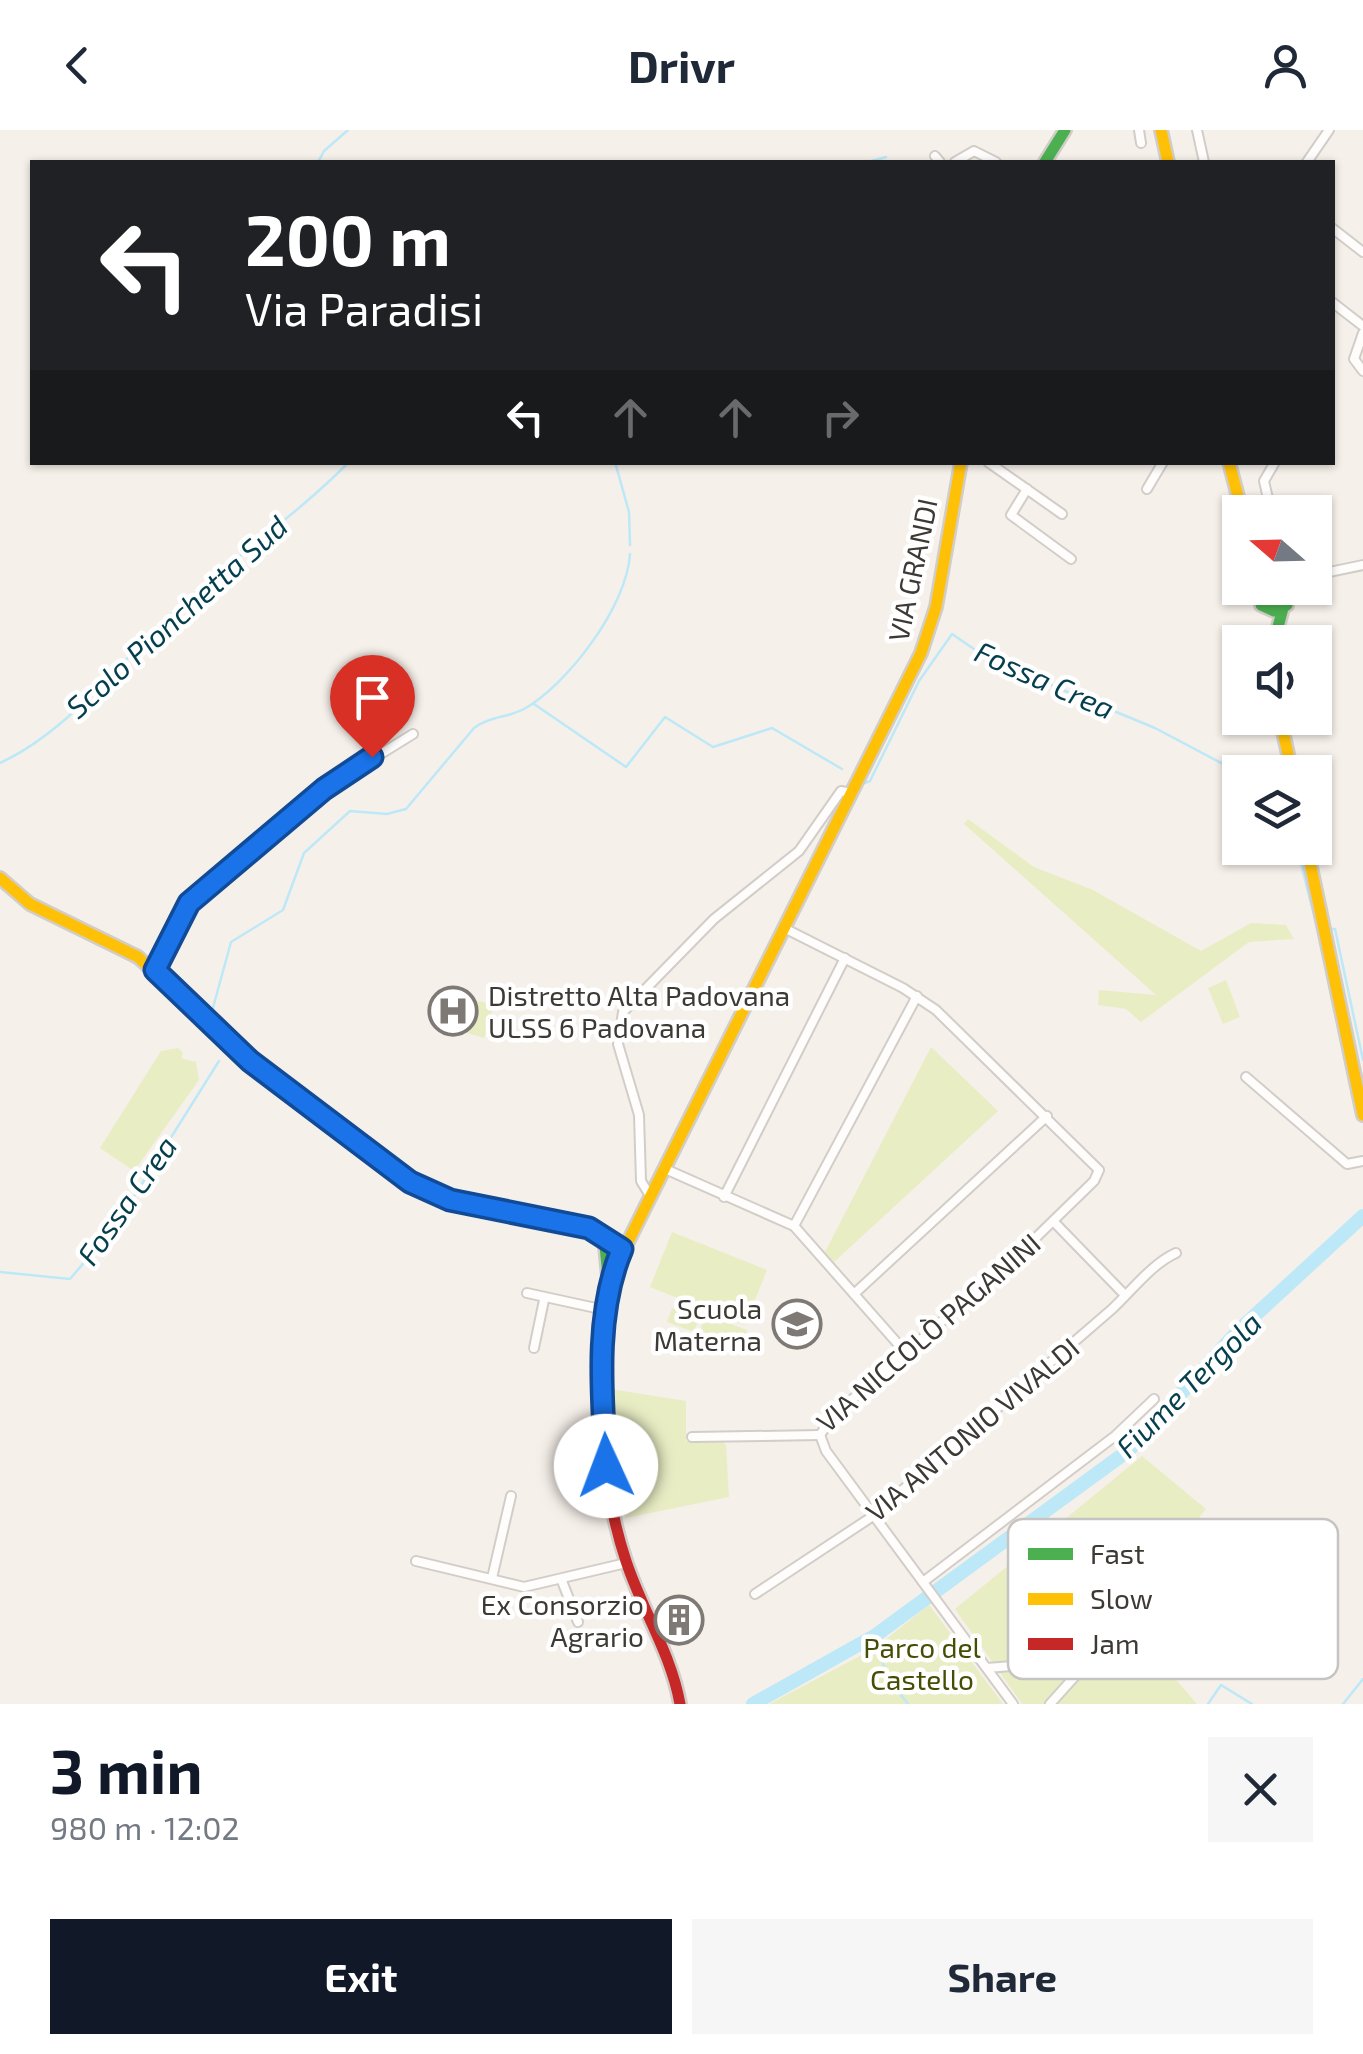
<!DOCTYPE html>
<html lang="en">
<head>
<meta charset="utf-8">
<style>
  body { margin:0; font-family:"Exo 2",sans-serif; background:#f6f6f7; color:#1f2937; height:100vh; display:flex; flex-direction:column; font-size:38px; white-space:nowrap }
  * { box-sizing:border-box; margin:0 }
  p { font-size:32px; color:#747a83 }
  .icon { flex:none; width:55px; height:55px; fill:none; stroke:currentColor; stroke-width:2; stroke-linecap:round; stroke-linejoin:round }
  .map { position:relative; height:1574px; overflow:hidden }
  .side { display:flex; flex-direction:column; background:#fff; flex:1 }
  .side>* { flex:none }
  .hud { position:absolute; left:30px; top:30px; width:1305px; height:305px; border-radius:0px; box-shadow:0 2px 8px #0004; background:#202124; color:#fff; overflow:hidden }
  .needle { width:65px; rotate:290deg }
  .fabs { position:absolute; left:1222px; top:365px; display:grid; gap:20px }
  .fabs a { display:grid; place-items:center; width:110px; height:110px; border-radius:0px; background:#fff; box-shadow:0 2px 8px #0004; font-size:50px }
  .pin { position:absolute; display:grid; place-items:center; width:85px; height:85px; color:#fff; margin:-102px -42px; border-radius:50% 50% 50% 0; rotate:-45deg; box-shadow:0 0 10px #0007 }
  .pin .icon { rotate:45deg }
  .me { position:absolute; width:110px; margin:-55px; rotate:358deg; stroke-linejoin:round; filter:drop-shadow(0 0 8px #0008) }
  .turn { display:flex; align-items:center; gap:35px; height:210px; padding:0 50px; font-size:45px }
  .turn .icon { width:130px; height:130px; stroke-width:2.5 }
  .turn b { display:block; font-size:70px; line-height:85px }
  .lanes { display:flex; align-items:center; height:95px; padding:0 50px; background:#0003; justify-content:center; gap:50px; direction:ltr }
  .lanes .off { opacity:.35 }
  .round { display:grid; place-items:center; flex:none; width:105px; height:105px; border-radius:0px; background:#f6f6f7 }
  .headline { display:flex; align-items:center; justify-content:space-between; height:170px; padding:0 50px }
  h1 { font-size:60px; font-weight:700; line-height:75px; color:#111827 }
  .primary-button { display:flex; gap:20px; margin-top:auto; padding:20px 50px }
  .primary-button a { flex:1; height:115px; border-radius:0px; background:#111827; color:#fff; font-size:40px; font-weight:700; line-height:115px; text-align:center }
  .primary-button a+a { background:#f6f6f7; color:#1f2937 }
  header { display:flex; justify-content:space-between; align-items:center; height:130px; padding:0 50px; background:#fff; font-size:45px; font-weight:700 }
  .map>svg:first-child { display:block }
  .green { fill:#e9edc4 }
  .lines { fill:none; stroke-linecap:round; stroke-linejoin:round }
  .stream { stroke:#bde8f7; stroke-width:2.5 }
  .river { stroke:#bde8f7; stroke-width:14 }
  .street-casing { stroke:#d2cdc8; stroke-width:12 }
  .fast-casing { stroke:#d2cdc8; stroke-width:16 }
  .slow-casing { stroke:#d2cdc8; stroke-width:16 }
  .jam-casing { stroke:#d2cdc8; stroke-width:16 }
  .street { stroke:#fefdfc; stroke-width:8 }
  .fast { stroke:#4caf50; stroke-width:11 }
  .slow { stroke:#ffc107; stroke-width:11 }
  .jam { stroke:#c62828; stroke-width:11 }
  .route-casing { stroke:#114b97; stroke-width:25 }
  .route { stroke:#1a73e8; stroke-width:18 }
  .labels { text-anchor:middle; dominant-baseline:central; stroke-width:9; stroke-linejoin:round; paint-order:stroke }
  .street-label { font-size:28px; fill:#3d3934; stroke:#fff }
  .poi-label { font-size:28px; fill:#3d3934; stroke:#fff; text-anchor:end }
  .park-label { font-size:28px; fill:#474e04; stroke:#fff }
  .water-label { font-size:30px; font-style:italic; fill:#053f4e; stroke:#fff }
  .key { fill:#fff; stroke:#c5c4c2; stroke-width:2.5 }
  .key-label { font-size:28px; fill:#3d3934 }
</style>
</head>
<body>
<header><svg class="icon" aria-label="back" viewBox="0 0 24 24"><path d="M15 5l-7 7 7 7"/></svg>Drivr<svg class="icon" aria-label="person" viewBox="0 0 24 24"><circle cx="12" cy="8" r="4"/><path d="M4 21q1-7 8-7t8 7"/></svg></header>
<div class="map">
<svg width="1363" height="1574" viewBox="0 0 1363 1574">
  <rect width="100%" height="100%" fill="#f6f0ea"/>
  <g class="green">
    <polygon points="968,689 1034,737 1093,760 1201,821 1251,793 1286,795 1294,809 1249,812 1141,892 1126,879 1098,875 1099,860 1156,865 964,694"/>
    <polygon points="1226,850 1240,887 1223,894 1208,858"/>
    <polygon points="474,870 494,875 484,908 464,902"/>
    <polygon points="931,917 998,981 834,1132 825,1122"/>
    <polygon points="178,918 183,923 181,928 196,932 199,950 134,1041 100,1018 161,921"/>
    <polygon points="672,1102 767,1140 745,1195 650,1157"/>
    <polygon points="672,1178 699,1187 694,1202 667,1192"/>
    <polygon points="706,1185 747,1200 739,1220 698,1205"/>
    <polygon points="611,1259 686,1271 686,1311 721,1310 726,1315 729,1367 626,1388 615,1346"/>
    <polygon points="1142,1326 1206,1379 1120,1485 1197,1574 1022,1574 955,1479"/>
    <polygon points="929,1475 1003,1574 769,1574 875,1518"/>
  </g>
  <g class="lines">
    <g class="stream">
      <polyline points="318,32 324,21 348,0"/>
      <polyline points="868,32 886,27"/>
      <polyline points="615,332 629,382 630,415"/>
      <polyline points="534,574 626,637 665,587 713,617 772,598 842,639"/>
      <path d="M0 633C70 601 122 528 179 477 234 427 297 385 349 332"/>
      <polyline points="865,653 870,651 919,551 952,504 990,530 1155,598 1240,643"/>
      <polyline points="1297,718 1318,801"/>
      <polyline points="0,757 37,785"/>
      <polyline points="1331,799 1335,799 1363,930"/>
      <polyline points="125,827 143,839"/>
      <path d="M211 885 231 812 283 780 304 723 350 681 387 684 406 679 474 598C490 586 507 588 524 579 568 554 627 476 630 424"/>
      <polyline points="0,1142 70,1149 116,1095 219,931"/>
      <polyline points="876,1505 886,1546 908,1574"/>
      <polyline points="1208,1574 1221,1555 1252,1574"/>
      <polyline points="1343,1574 1363,1549"/>
    </g>
    <polyline class="river" points="753,1574 876,1505 1129,1320 1239,1200 1363,1086"/>
    <g class="street-casing">
      <g id="street">
        <polyline points="1139,0 1141,13"/>
        <polyline points="1197,0 1204,32"/>
        <polyline points="935,26 940,32"/>
        <polyline points="955,32 974,21 996,32"/>
        <polyline points="1307,32 1329,0"/>
        <polyline points="1332,98 1363,122"/>
        <polyline points="1332,172 1363,196"/>
        <polyline points="1363,203 1354,229 1363,241"/>
        <polyline points="988,332 1062,384"/>
        <polyline points="1027,359 1011,385 1071,429"/>
        <polyline points="1147,359 1163,332"/>
        <polyline points="1271,382 1264,351 1275,332"/>
        <polyline points="1315,445 1363,435"/>
        <polyline points="784,798 903,858 936,880 1099,1040 1094,1051 1017,1126 833,1286 820,1305"/>
        <polyline points="155,840 189,773 324,659 413,604"/>
        <polyline points="1246,947 1347,1034 1363,1031"/>
        <polyline points="663,1038 794,1096 906,1223"/>
        <polyline points="649,1064 641,1051 639,985 618,914 623,882 714,789 799,721 841,661 851,663"/>
        <polyline points="724,1067 845,828"/>
        <polyline points="1054,1092 1123,1163"/>
        <polyline points="794,1096 917,866"/>
        <polyline points="527,1163 605,1180"/>
        <polyline points="854,1164 1047,986"/>
        <polyline points="534,1218 544,1170"/>
        <polyline points="820,1305 826,1321 1013,1574"/>
        <polyline points="692,1307 820,1305"/>
        <polyline points="416,1431 524,1457 626,1433"/>
        <polyline points="492,1448 511,1366"/>
        <polyline points="562,1451 578,1492"/>
        <polyline points="923,1452 1115,1306 1154,1269"/>
        <path d="M755 1464 870 1388 1111 1180C1129 1164 1151 1134 1176 1123"/>
        <polyline points="987,1538 1076,1531 1077,1544 1050,1574"/>
      </g>
    </g>
    <g class="fast-casing">
      <g id="fast">
        <polyline points="1045,32 1065,0"/>
        <polyline points="1258,458 1261,475 1274,481 1287,475 1290,458"/>
        <polyline points="1274,512 1283,478"/>
        <polyline points="604,1106 608,1146"/>
      </g>
    </g>
    <g class="slow-casing">
      <g id="slow">
        <polyline points="1161,0 1168,32"/>
        <polyline points="1229,332 1242,382"/>
        <polyline points="1280,588 1292,642"/>
        <polyline points="1307,718 1363,985"/>
        <polyline points="0,748 30,774 138,827 250,931 411,1052 450,1070 589,1098 622,1119"/>
        <polyline points="609,1150 921,523 936,477 961,332"/>
      </g>
    </g>
    <g class="jam-casing">
      <path id="jam" d="M609 1150C597 1243 596 1341 626 1431 642 1480 671 1523 680 1574"/>
    </g>
    <use href="#street" class="street"/>
    <use href="#fast" class="fast"/>
    <use href="#slow" class="slow"/>
    <use href="#jam" class="jam"/>
  </g>
  <g class="lines">
    <g class="route-casing">
      <path id="route" d="M372 627 324 659 189 773 155 840 250 931 410 1052 450 1070 589 1098 622 1119C594 1185 602 1265 606 1336"/>
    </g>
    <use href="#route" class="route"/>
  </g>
  <defs>
    <g id="hospital-ring" transform="scale(2.5)"><circle r="9.5" fill="#fff" stroke="#7e7974" stroke-width="1.5"/><path d="M-5-5h3v3.5h4V-5h3V5h-3V1.5h-4V5h-3Z" fill="#7e7974"/></g>
    <g id="school-ring" transform="scale(2.5)"><circle r="9.5" fill="#fff" stroke="#7e7974" stroke-width="1.5"/><path d="M0-5L7-2L0 1L-7-2ZM-4 1L0 2.5L4 1V4Q0 6-4 4Z" fill="#7e7974"/></g>
    <g id="building-ring" transform="scale(2.5)"><circle r="9.5" fill="#fff" stroke="#7e7974" stroke-width="1.5"/><path d="M-4-6H4V6H1V3H-1V6H-4ZM-2.5-4.3h1.7v1.8h-1.7ZM.8-4.3h1.7v1.8H.8ZM-2.5-1h1.7V.8h-1.7ZM.8-1h1.7V.8H.8Z" fill="#7e7974"/></g>
  </defs>
  <g fill-rule="evenodd">
    <use href="#hospital-ring" x="453" y="881"/>
    <use href="#school-ring" x="797" y="1194"/>
    <use href="#building-ring" x="679" y="1490"/>
  </g>
  <g class="labels">
    <g class="street-label">
      <text transform="translate(912 440) rotate(-78)">VIA GRANDI</text>
      <text transform="translate(928 1202) rotate(-41)">VIA NICCOLÒ PAGANINI</text>
      <text transform="translate(972 1299) rotate(-40)">VIA ANTONIO VIVALDI</text>
    </g>
    <g class="poi-label">
      <text x="488" y="865" text-anchor="start">Distretto Alta Padovana<tspan x="488" dy="32">ULSS 6 Padovana</tspan></text>
      <text x="762" y="1178">Scuola<tspan x="762" dy="32">Materna</tspan></text>
      <text x="644" y="1474">Ex Consorzio<tspan x="644" dy="32">Agrario</tspan></text>
    </g>
    <g class="park-label">
      <text x="922" y="1517">Parco del<tspan x="922" dy="32">Castello</tspan></text>
    </g>
    <g class="water-label">
      <text transform="translate(176 486) rotate(-42)">Scolo Pionchetta Sud</text>
      <text transform="translate(1045 549) rotate(24)">Fossa Crea</text>
      <text transform="translate(126 1070) rotate(-55)">Fossa Crea</text>
      <text transform="translate(1188 1254) rotate(-45)">Fiume Tergola</text>
    </g>
  </g>
  <rect x="1008" y="1389" width="330" height="160" rx="15" class="key"/>
  <rect x="1028" y="1418" width="45" height="12" fill="#4caf50"/>
  <rect x="1028" y="1463" width="45" height="12" fill="#ffc107"/>
  <rect x="1028" y="1508" width="45" height="12" fill="#c62828"/>
  <g class="key-label">
    <text x="1090" y="1434">Fast</text>
    <text x="1090" y="1479">Slow</text>
    <text x="1090" y="1524">Jam</text>
  </g>
</svg>
<div class="fabs">
<a><svg class="needle" viewBox="-14 -14 28 28"><path d="M0-13l5 13h-10z" fill="#e53935"/><path d="M0 13l5-13h-10z" fill="#747a83"/></svg></a>
<a><svg class="icon" aria-label="sound" viewBox="0 0 24 24"><path d="M4 9h4l5-4v14l-5-4H4zM17 9q2 3 0 6"/></svg></a>
<a><svg class="icon" aria-label="layers" viewBox="0 0 24 24"><path d="M12 4l9 5-9 5-9-5zM3 14l9 5 9-5"/></svg></a>
</div>
<div class="pin" style="left:372px;top:627px;background:#d93025"><svg class="icon" aria-label="arrive" viewBox="0 0 24 24"><path d="M6 21V4h12l-3 4 3 4H6"/></svg></div>
<svg class="me" style="left:606px;top:1336px" viewBox="-20 -20 40 40"><circle r="19" fill="#fff"/><path d="M0-13L10 11 0 6-10 11z" fill="#1a73e8"/></svg>
<div class="hud">
<div class="turn"><svg class="icon" aria-label="left" viewBox="0 0 24 24"><path d="M17 20v-9H6M10 6l-5 5 5 5"/></svg><div><b>200 m</b>Via Paradisi</div></div>
<div class="lanes"><svg class="icon" aria-label="left" viewBox="0 0 24 24"><path d="M17 20v-9H6M10 6l-5 5 5 5"/></svg><svg class="icon off" aria-label="ahead" viewBox="0 0 24 24"><path d="M12 20V5M6 11l6-6 6 6"/></svg><svg class="icon off" aria-label="ahead" viewBox="0 0 24 24"><path d="M12 20V5M6 11l6-6 6 6"/></svg><svg class="icon off" aria-label="right" viewBox="0 0 24 24"><path d="M7 20v-9h11M14 6l5 5-5 5"/></svg></div>
</div>
</div>
<section class="side">
<div class="headline"><div><h1>3 min</h1><p>980 m · 12:02</p></div><a class="round"><svg class="icon" aria-label="close" viewBox="0 0 24 24"><path d="M6 6l12 12M18 6L6 18"/></svg></a></div>
<div class="primary-button"><a>Exit</a><a>Share</a></div>
</section>
</body>
</html>
